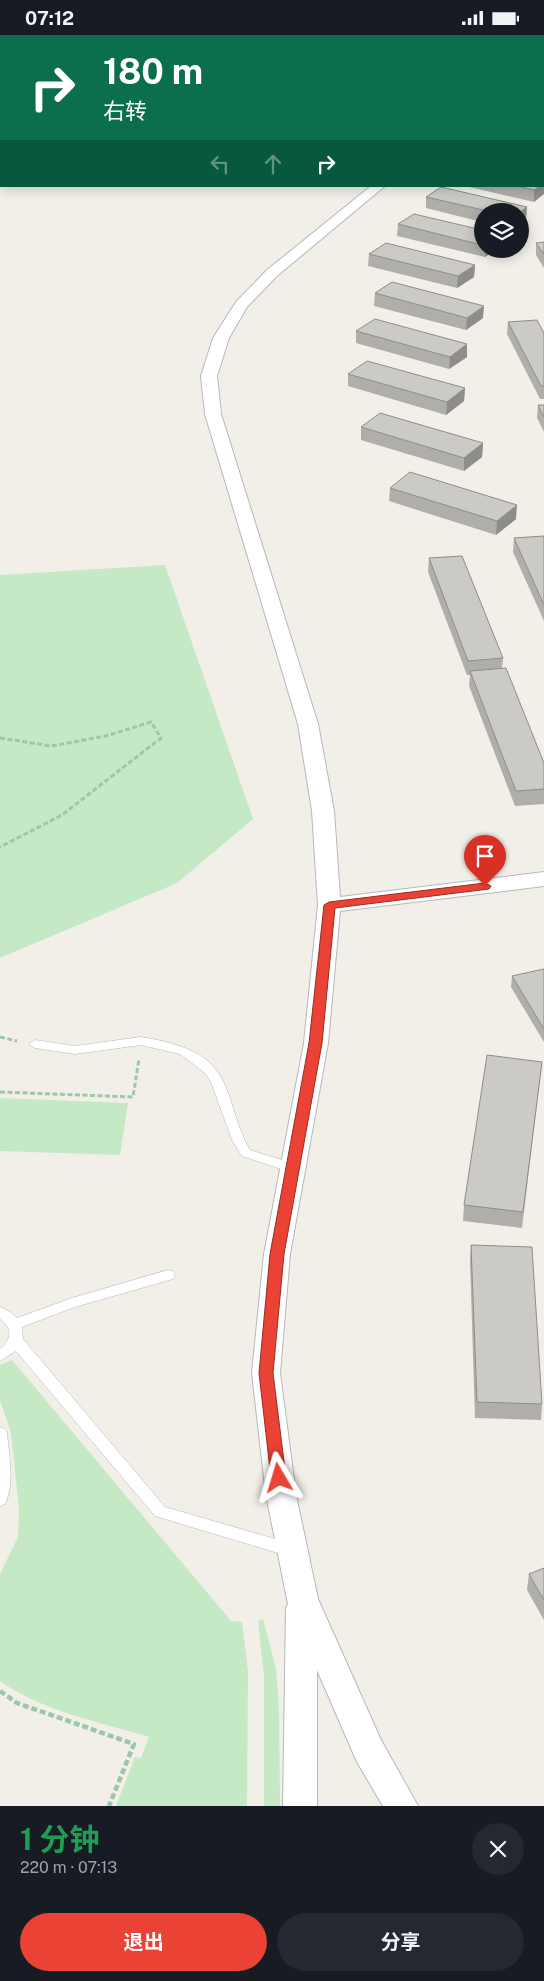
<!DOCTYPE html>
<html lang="zh">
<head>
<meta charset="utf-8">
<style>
  body { margin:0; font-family:"Public Sans","Noto Sans SC",sans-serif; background:#242831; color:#f1f3f6; height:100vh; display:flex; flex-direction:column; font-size:19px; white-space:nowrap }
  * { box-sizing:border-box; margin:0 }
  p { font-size:16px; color:#9ea1a6 }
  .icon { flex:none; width:28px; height:28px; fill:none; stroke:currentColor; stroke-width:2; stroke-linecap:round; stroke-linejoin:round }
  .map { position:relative; height:1771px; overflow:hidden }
  .details { display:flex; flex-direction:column; background:#171b24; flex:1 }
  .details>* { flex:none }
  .top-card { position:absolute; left:0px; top:0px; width:545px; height:152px; box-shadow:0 2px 12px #0003; background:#0b6e4f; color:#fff; overflow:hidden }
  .fabs { position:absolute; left:474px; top:168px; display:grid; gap:10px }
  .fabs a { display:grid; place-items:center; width:55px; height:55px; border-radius:50%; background:#171b24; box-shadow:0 2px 12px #0003; font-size:25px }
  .pin { position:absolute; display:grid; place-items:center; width:42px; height:42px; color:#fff; margin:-51px -21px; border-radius:50% 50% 50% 0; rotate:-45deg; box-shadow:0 0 5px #0007 }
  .pin .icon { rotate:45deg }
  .me { position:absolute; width:55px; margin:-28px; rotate:353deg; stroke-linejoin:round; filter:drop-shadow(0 0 4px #0008) }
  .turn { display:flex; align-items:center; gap:18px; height:105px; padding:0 20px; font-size:22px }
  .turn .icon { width:65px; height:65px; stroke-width:2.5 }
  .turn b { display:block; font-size:35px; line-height:42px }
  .lanes { display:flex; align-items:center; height:48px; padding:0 20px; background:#0003; justify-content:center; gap:25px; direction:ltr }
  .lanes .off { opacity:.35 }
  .round { display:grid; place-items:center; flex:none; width:52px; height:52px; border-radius:26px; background:#242831 }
  .summary { display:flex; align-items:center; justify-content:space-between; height:85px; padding:0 20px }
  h1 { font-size:30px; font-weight:700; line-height:38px; color:#1e9e55 }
  .primary-button { display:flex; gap:10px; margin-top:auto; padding:10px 20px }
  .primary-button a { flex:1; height:58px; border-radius:30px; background:#ea4335; color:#fff; font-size:20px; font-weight:700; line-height:58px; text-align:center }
  .primary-button a+a { background:#242831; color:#f1f3f6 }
  .status { display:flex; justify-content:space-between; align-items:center; height:35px; padding:0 25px; background:#171b24; direction:ltr }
  .status svg { height:14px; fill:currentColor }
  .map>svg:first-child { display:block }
  .green { fill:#c5e8c5 }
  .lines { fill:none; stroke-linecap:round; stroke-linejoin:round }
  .service-casing { stroke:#b5b8bc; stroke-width:1 }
  .minor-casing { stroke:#b5b8bc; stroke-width:2 }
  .path-far2 { stroke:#9cc7a9; stroke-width:2; stroke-dasharray:3 1; stroke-linecap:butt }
  .path-far1 { stroke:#9cc7a9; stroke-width:3; stroke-dasharray:5 2.5; stroke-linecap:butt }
  .path { stroke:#9cc7a9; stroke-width:4.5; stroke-dasharray:6 3; stroke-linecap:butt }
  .service { fill:#fff; fill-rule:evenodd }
  .minor { fill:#fff; fill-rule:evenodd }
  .wall { fill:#afaea9 }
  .shaded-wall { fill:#8f8d8a }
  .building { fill:#cccac5; stroke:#8f8d8a }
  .route { fill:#ea4335; stroke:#982c22 }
</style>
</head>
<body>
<div class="status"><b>07:12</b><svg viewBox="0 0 49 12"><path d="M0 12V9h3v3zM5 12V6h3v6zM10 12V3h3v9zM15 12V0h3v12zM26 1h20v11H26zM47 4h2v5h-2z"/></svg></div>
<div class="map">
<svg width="544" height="1771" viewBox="0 0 544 1771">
  <rect width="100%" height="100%" fill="#f1efe8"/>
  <g class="green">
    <polygon points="0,0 276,0 278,1 1,1 1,90"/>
    <polygon points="165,530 253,784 177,848 0,923 0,540"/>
    <polygon points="0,1063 128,1068 120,1120 0,1116"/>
    <path d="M12 1325 231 1586 242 1587 248 1636 247 1771H116L135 1722 141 1723 149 1702C100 1687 42 1676 0 1646V1539L18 1502 19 1474 11 1398 0 1365V1330Z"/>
    <polygon points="263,1584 276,1634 279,1673 280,1771 264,1771 264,1641 258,1586"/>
  </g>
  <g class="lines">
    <g class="service-casing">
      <g id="service">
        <path d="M141 1002C171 1007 209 1015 223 1046 234 1069 237 1094 250 1115L298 1130 299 1133 298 1136 293 1138 242 1121 232 1105 211 1047 204 1037 180 1019 141 1010 75 1019 35 1013 29 1009 35 1005 75 1011Z"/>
        <path d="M168 1235 173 1236 175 1240 173 1244 75 1272 22 1292 23 1304 165 1472 296 1510 299 1515 296 1520 291 1522 155 1481 16 1316 0 1326V1314C12 1304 13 1293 0 1284V1272L12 1278 17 1283 72 1263Z"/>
        <path d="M0 1392 5 1394 7 1398C9 1420 15 1449 5 1469L0 1471Z"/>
      </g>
    </g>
    <g class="minor-casing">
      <g id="minor">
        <polygon points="362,0 375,0 376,1 363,1"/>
        <polygon points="371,151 385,151 277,241 247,272 229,303 217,341 221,379 318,689 334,776 340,862 544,837 544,851 340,876 328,1008 290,1219 280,1338 296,1460 318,1564 381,1705 418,1771 383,1771 357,1727 317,1635 317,1771 283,1771 286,1573 288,1569 266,1460 252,1338 264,1219 304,1008 318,870 312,776 298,689 205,379 201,341 213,303 236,267 267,235"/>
      </g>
    </g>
    <polyline class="path-far2" points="68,1 76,0"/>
    <g class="path-far1">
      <polyline points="0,703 51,711 106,701 151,687 161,703 62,780 0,812"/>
      <polyline points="0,1002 17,1006"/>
      <polyline points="0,1057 133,1062 139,1024"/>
    </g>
    <polyline class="path" points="0,1656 17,1668 134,1709 109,1771"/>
    <use href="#service" class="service"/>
    <use href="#minor" class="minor"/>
  </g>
  <g class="wall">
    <polygon points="465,151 544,151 534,167"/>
    <polygon points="441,152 527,172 526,184 520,188 520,176 482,176 482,187 426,173 426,162"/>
    <polygon points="398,189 482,195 482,214 497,214 485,222 397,201"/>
    <polygon points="544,207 544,233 536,220 536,208"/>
    <polygon points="369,219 475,230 474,242 457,253 368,231"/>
    <polygon points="375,258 483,283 466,295 374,271"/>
    <polygon points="508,287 544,298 544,364 540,364 507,299"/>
    <polygon points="356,296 467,309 467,322 449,334 356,308"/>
    <polygon points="348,339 465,353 464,366 446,380 348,351"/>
    <polygon points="538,370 544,370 544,397 537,383"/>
    <polygon points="361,392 483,408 482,422 464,436 361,405"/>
    <polygon points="390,453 516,484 496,500 389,466"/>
    <polygon points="544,501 544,586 513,517 514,503"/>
    <polygon points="429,523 503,623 502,634 544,728 544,769 515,771 469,651 470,640 467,640 428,537"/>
    <polygon points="544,934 544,1007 511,952 512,941"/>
    <polygon points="542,1027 522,1193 463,1186 464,1170"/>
    <polygon points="471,1210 542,1369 541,1385 475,1383 470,1226"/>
    <polygon points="544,1533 544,1585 527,1555 529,1539"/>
  </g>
  <g class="shaded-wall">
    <polygon points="544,148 544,159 534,167 534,155 540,151 544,151"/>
    <polygon points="527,172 526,184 520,188 520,177"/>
    <polygon points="486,214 497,214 485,222"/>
    <polygon points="475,230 474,242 457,253 458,241"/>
    <polygon points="484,271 483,283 466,295 467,283"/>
    <polygon points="467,309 467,322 449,334 450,322"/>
    <polygon points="465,353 464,366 446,380 447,367"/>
    <polygon points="483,408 482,422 464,436 464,423"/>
    <polygon points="517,470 516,484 496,500 497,486"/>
  </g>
  <g class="building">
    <polygon points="517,151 540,151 534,155"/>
    <polygon points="441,152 527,172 520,177 488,176 426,162"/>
    <polygon points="414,179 482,195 482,210 398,189"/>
    <polygon points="544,207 544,219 536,208"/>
    <polygon points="386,208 475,230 458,241 369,219"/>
    <polygon points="392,247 484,271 467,283 375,258"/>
    <polygon points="375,284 467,309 450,322 356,296"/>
    <polygon points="537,285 544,298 544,351 541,351 508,287"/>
    <polygon points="367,326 465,353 447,367 348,339"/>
    <polygon points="538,370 544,370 544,382"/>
    <polygon points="380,378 483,408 464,423 361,392"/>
    <polygon points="410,437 517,470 497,486 390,453"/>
    <polygon points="544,501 544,570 514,503"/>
    <polygon points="462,521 503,623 468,626 429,523"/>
    <polygon points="506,633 544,728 544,754 516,756 470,636"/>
    <polygon points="544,934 544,994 512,941"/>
    <polygon points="487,1020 542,1027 523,1177 464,1170"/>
    <polygon points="471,1210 532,1212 542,1369 477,1367"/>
    <polygon points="544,1533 544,1565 529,1539"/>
  </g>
  <polygon class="route" points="485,848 491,851 489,854 335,873 322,1008 284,1219 273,1338 286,1443 284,1447 279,1449 274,1447 271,1443 259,1338 270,1219 309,1008 324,870 329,867"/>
</svg>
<div class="fabs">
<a><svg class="icon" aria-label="layers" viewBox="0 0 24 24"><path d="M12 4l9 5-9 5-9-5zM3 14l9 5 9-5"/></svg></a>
</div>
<div class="pin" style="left:485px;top:851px;background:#d93025"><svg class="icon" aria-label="arrive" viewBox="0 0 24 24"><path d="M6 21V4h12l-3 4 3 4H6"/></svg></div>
<svg class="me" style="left:279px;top:1443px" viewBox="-20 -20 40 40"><path d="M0-17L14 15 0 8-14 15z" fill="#ea4335" stroke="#fff" stroke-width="4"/></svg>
<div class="top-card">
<div class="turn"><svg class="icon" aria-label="right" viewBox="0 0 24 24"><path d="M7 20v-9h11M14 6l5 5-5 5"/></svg><div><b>180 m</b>右转</div></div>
<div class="lanes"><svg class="icon off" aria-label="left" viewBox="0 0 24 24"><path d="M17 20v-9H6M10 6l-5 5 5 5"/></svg><svg class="icon off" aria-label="ahead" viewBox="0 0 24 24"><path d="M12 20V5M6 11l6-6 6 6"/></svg><svg class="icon" aria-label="right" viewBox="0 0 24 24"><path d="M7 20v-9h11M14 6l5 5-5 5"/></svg></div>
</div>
</div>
<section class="details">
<div class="summary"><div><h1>1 分钟</h1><p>220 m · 07:13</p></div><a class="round"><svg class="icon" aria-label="close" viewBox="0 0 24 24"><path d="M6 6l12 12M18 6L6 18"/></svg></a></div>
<div class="primary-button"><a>退出</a><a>分享</a></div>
</section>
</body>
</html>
